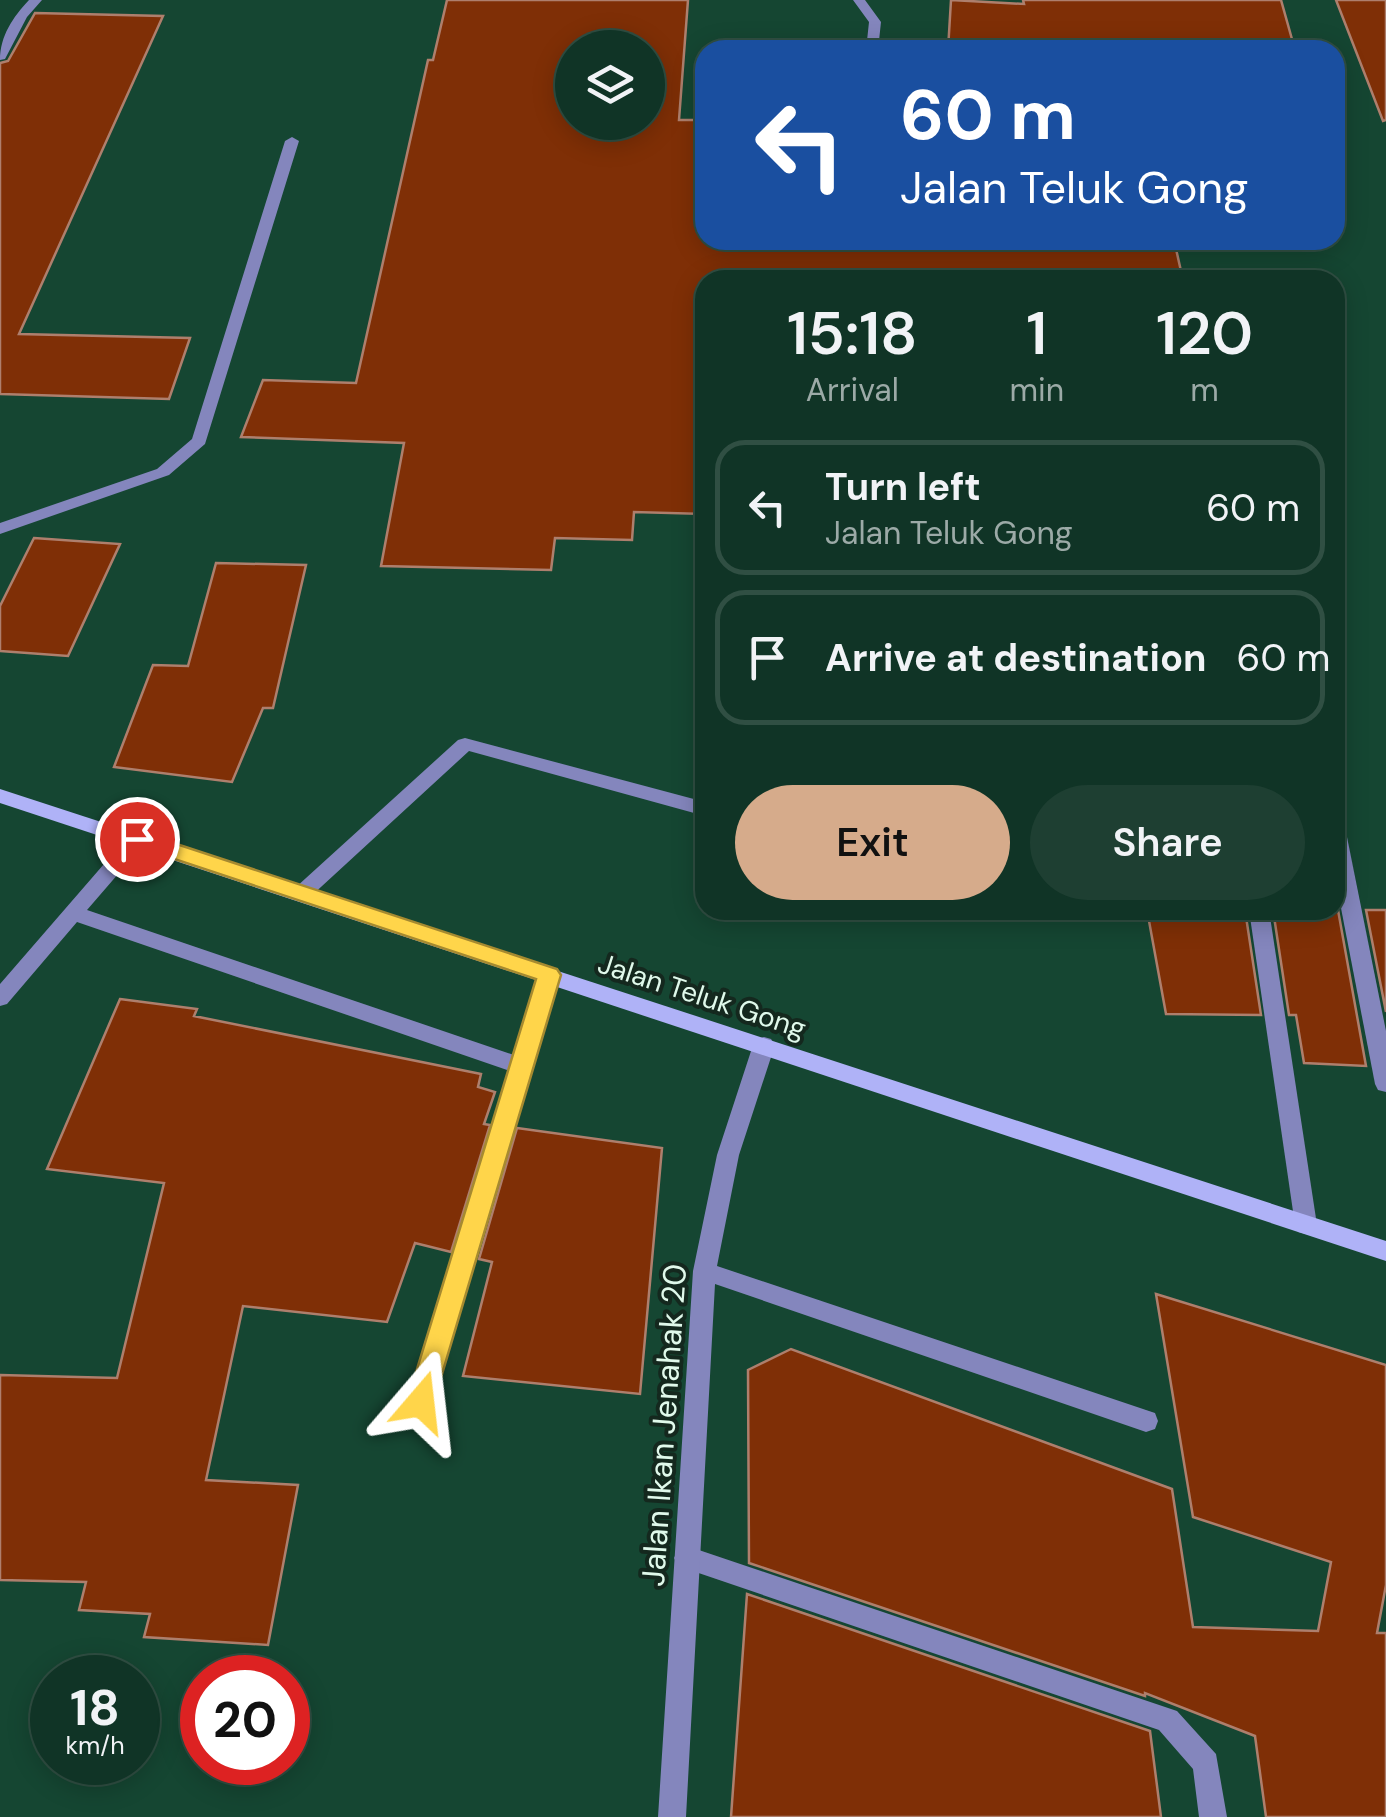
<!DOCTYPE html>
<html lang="en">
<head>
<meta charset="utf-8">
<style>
  body { margin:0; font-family:"DM Sans",sans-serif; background:#1e3f32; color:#f1f3f6; height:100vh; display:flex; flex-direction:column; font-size:38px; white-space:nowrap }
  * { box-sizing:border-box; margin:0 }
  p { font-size:32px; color:#9caaa7 }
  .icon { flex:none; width:55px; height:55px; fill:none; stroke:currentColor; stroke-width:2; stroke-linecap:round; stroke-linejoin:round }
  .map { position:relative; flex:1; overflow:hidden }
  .side { position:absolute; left:695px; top:270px; width:650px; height:650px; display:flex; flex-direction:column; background:#103426; border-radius:30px; box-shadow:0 5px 25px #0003,0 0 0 2px #304f43 }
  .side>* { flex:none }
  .hud { position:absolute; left:695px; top:40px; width:650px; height:210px; border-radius:30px; box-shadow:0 5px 25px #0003,0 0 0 2px #304f43; background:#1a4fa0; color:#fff; overflow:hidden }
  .buttons { position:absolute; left:555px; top:30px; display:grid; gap:20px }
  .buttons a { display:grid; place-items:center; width:110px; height:110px; border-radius:50%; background:#103426; box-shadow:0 5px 25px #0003,0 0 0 2px #304f43; font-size:50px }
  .speed { position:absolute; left:30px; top:1655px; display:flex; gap:20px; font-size:50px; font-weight:700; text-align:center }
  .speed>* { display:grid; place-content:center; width:130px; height:130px; border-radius:50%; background:#103426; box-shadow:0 5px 25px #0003,0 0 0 2px #304f43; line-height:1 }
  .speed small { font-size:25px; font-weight:400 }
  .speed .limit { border:15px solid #d22; background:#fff; color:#111 }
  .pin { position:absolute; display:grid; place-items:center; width:85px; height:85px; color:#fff; margin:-42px; border:5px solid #fff; border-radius:50%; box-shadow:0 2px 10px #0007 }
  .me { position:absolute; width:110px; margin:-55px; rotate:17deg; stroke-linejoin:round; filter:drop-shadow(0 0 8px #0008) }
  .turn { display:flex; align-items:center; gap:35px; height:210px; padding:0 40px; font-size:45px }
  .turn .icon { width:130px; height:130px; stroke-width:2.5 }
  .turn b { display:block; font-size:70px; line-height:85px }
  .eta { display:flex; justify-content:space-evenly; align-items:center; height:170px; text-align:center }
  .eta b { font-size:60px; font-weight:600; line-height:70px }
  .primary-button { display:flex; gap:20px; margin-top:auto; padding:20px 40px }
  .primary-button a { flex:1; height:115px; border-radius:60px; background:#d6ab8b; color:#111; font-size:40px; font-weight:600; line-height:115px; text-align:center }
  .primary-button a+a { background:#1e3f32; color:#f1f3f6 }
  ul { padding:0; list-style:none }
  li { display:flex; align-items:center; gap:30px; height:135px; margin:0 20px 15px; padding:0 20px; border:5px solid #304f43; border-radius:30px }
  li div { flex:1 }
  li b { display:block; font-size:38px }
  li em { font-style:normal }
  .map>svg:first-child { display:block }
  .building { fill:#7f2f06; stroke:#ae7f6d; stroke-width:2.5; fill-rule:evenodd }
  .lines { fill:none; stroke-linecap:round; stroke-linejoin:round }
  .lane { fill:#8486bd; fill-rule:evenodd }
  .street { fill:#8486bd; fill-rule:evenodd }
  .secondary { fill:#afb2f7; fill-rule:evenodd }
  .route { fill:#ffd54a; stroke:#a68a30; stroke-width:2.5 }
  .labels { text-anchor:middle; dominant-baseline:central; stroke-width:8; stroke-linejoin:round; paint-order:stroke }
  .street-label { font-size:28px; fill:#e0f9eb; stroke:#14281e }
  .near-street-label { font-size:32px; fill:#e0f9eb; stroke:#14281e }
</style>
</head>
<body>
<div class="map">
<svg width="1386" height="1817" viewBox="0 0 1386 1817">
  <rect width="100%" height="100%" fill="#154632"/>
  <g class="building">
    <path d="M447 0H688L679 120H705V240H1174L1183 280H705V514L634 512 632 540 555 538 551 570 381 566 404 443 241 437 263 380 356 383 428 60H433ZM572 48H648V122H572Z"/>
    <polygon points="951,0 1024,4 1023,0 1281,0 1295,50 948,50"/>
    <polygon points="1336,0 1386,0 1386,120 1383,121"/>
    <polygon points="35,13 163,16 19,334 190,338 169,399 0,394 0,63 8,61"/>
    <polygon points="34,538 120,544 68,656 0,651 0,606"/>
    <polygon points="216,563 306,565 273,708 263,708 232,782 114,767 153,665 188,666"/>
    <polygon points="1147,910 1245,910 1261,1015 1166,1014"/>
    <polygon points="1273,910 1338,910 1366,1066 1304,1063 1296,1015 1289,1015"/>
    <polygon points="1366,910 1386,910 1386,1012"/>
    <polygon points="120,999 197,1009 194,1016 481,1074 478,1087 495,1092 484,1124 490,1125 451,1252 415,1243 387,1322 243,1306 206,1480 298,1485 268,1645 144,1637 150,1614 79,1610 86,1582 0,1580 0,1375 117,1378 164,1183 47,1169"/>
    <polygon points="517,1128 662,1148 640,1394 463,1376 492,1262 479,1259"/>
    <polygon points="1156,1294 1386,1365 1386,1585 1377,1633 1386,1633 1386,1817 1266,1817 1255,1736 1145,1693 1145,1696 749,1563 748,1370 791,1349 1172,1489 1193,1627 1318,1631 1331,1562 1193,1517"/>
    <polygon points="747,1594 1150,1731 1161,1817 731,1817"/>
  </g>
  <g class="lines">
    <g class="lane">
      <path d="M29 0H42L27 17 5 59 0 60C0 36 13 17 29 0Z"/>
      <polygon points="853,0 865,0 881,22 878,50 866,50 869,22"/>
      <polygon points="292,137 299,141 205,444 169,475 0,534 0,523 157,469 192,439 285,141"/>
      <polygon points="465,738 705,802 705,816 469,751 309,898 295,898 292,893 295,888 458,740"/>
      <polygon points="1335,820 1345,827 1386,1031 1386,1092 1378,1090 1375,1084 1335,877"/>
      <polygon points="137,832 144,834 147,839 144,844 87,910 514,1055 542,970 556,970 559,975 430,1410 421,1414 412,1410 409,1403 510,1071 77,922 7,1004 0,1006 0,984 130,834"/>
      <polygon points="1249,910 1269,910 1317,1225 1314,1232 1306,1234 1298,1232 1295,1225"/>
      <polygon points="687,1546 1177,1711 1216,1754 1227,1817 1199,1817 1193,1769 1159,1730 678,1566 674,1558 678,1550"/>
    </g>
    <polygon class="street" points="764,1037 771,1039 775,1045 739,1155 717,1266 1146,1410 1155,1413 1158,1421 1155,1429 1146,1432 715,1284 686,1817 658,1817 693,1271 717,1155 753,1045 757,1039"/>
    <polygon class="secondary" points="0,789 1386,1241 1386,1261 0,803"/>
  </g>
  <polygon class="route" points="137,831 557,969 561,975 431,1411 421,1415 411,1411 407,1402 536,979 129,844 126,839 129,833"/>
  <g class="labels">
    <g class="street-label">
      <text transform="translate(702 996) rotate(18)">Jalan Teluk Gong</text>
    </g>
    <g class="near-street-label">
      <text transform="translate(664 1425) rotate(-86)">Jalan Ikan Jenahak 20</text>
    </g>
  </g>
</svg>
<div class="buttons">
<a><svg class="icon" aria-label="layers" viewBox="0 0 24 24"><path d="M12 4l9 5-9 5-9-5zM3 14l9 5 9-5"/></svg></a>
</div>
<div class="speed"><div>18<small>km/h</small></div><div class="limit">20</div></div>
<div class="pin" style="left:137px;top:839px;background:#d93025"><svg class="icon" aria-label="arrive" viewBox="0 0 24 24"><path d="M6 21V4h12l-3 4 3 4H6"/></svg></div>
<svg class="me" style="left:421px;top:1402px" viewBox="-20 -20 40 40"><path d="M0-17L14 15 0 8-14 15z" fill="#ffd54a" stroke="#fff" stroke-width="4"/></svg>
<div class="hud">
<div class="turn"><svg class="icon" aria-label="left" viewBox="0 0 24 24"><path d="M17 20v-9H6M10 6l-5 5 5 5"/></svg><div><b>60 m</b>Jalan Teluk Gong</div></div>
</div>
<section class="side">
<div class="eta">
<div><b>15:18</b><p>Arrival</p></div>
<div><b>1</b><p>min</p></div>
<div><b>120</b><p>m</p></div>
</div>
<ul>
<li><svg class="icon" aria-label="left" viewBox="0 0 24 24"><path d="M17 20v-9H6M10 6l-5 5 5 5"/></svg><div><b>Turn left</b><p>Jalan Teluk Gong</p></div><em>60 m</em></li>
<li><svg class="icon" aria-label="arrive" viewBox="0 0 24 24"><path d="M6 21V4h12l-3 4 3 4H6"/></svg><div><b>Arrive at destination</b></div><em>60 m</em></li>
</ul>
<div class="primary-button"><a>Exit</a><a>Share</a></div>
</section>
</div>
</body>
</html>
